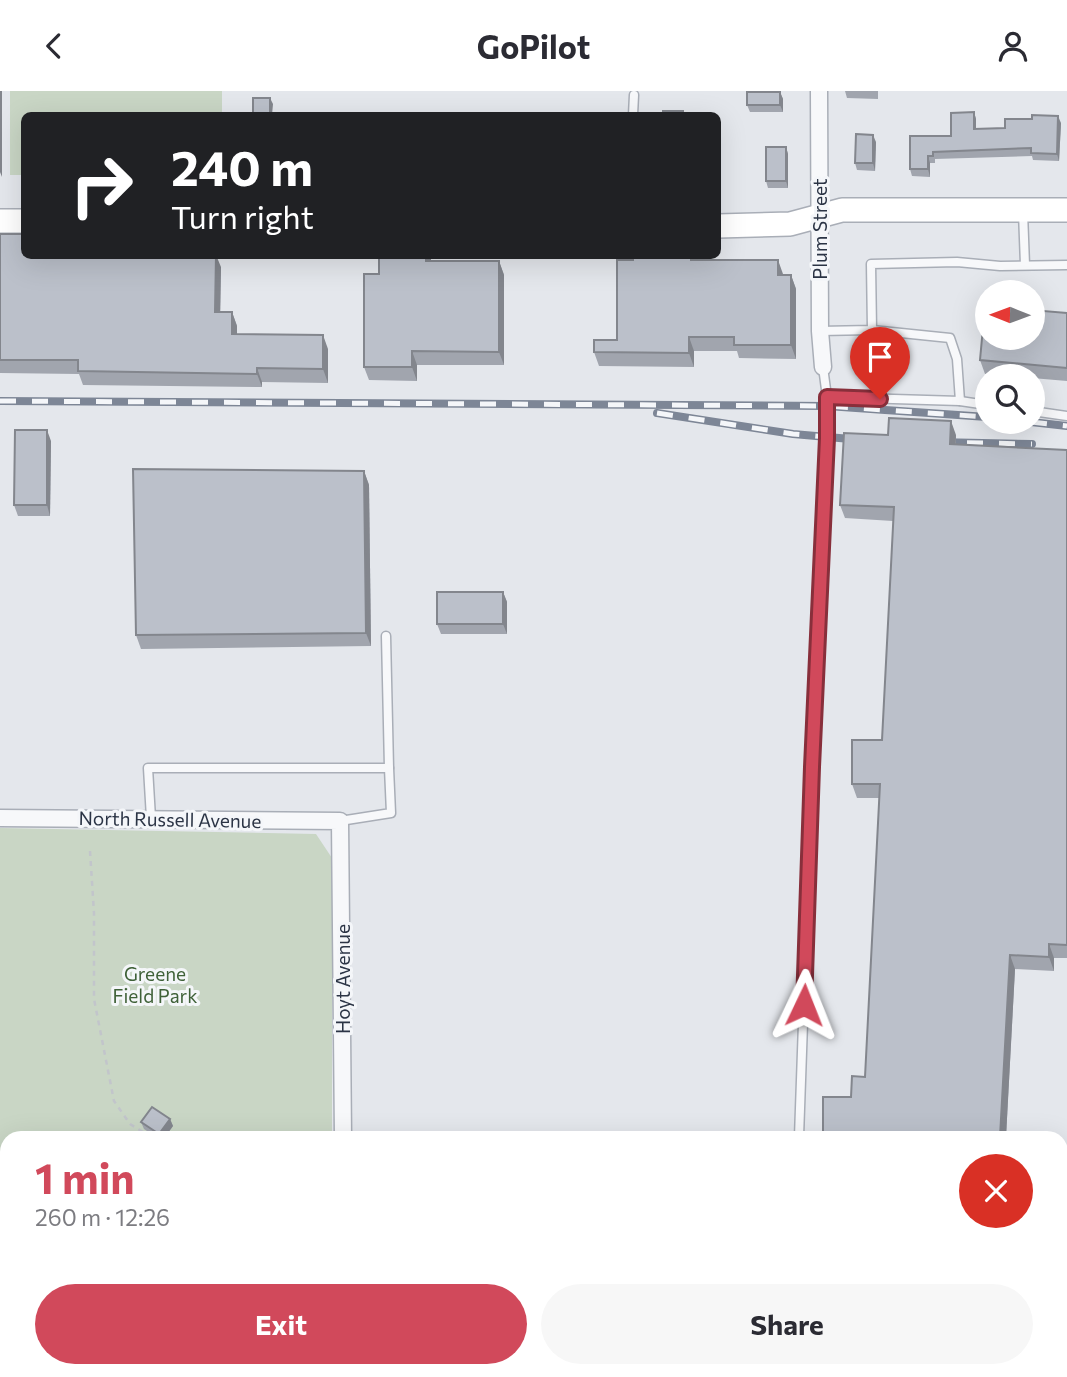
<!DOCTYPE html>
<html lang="en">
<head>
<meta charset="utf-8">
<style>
  body { margin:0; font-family:Commissioner,sans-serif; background:#f7f7f7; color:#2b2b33; height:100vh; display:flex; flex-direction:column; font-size:26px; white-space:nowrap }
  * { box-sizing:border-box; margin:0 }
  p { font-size:23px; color:#7c7c81 }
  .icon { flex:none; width:38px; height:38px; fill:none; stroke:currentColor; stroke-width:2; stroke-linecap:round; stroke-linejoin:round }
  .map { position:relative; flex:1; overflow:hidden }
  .details { position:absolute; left:0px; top:1040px; width:1068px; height:247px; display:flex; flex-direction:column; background:#fff; border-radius:21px 21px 0 0; box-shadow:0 7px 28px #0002 }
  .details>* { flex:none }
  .banner { position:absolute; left:21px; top:21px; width:700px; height:147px; border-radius:10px; box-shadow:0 7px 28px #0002; background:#202124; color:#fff; overflow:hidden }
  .needle { width:46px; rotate:271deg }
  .fabs { position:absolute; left:975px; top:189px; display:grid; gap:14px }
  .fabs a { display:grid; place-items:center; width:70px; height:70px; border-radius:50%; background:#fff; box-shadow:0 7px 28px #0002; font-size:35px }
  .pin { position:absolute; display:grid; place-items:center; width:60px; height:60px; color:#fff; margin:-72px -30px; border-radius:50% 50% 50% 0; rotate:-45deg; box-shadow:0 0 7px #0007 }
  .pin .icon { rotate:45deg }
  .me { position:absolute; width:77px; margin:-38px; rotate:2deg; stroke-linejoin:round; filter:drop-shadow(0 0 5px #0008) }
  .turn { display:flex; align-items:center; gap:24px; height:147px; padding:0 35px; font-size:32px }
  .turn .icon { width:91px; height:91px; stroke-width:2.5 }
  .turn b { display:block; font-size:49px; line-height:60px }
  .round { display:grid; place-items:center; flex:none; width:74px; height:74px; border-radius:37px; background:#f7f7f7 }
  .overview { display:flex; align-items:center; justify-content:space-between; height:119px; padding:0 35px }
  h1 { font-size:42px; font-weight:700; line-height:52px; color:#d1495b }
  .primary-button { display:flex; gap:14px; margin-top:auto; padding:14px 35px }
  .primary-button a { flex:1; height:80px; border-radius:42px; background:#d1495b; color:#fff; font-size:28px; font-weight:700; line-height:80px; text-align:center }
  .primary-button a+a { background:#f7f7f7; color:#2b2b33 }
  header { display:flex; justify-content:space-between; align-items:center; height:91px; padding:0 35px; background:#fff; font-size:32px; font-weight:700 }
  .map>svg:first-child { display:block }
  .green { fill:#c9d6c5 }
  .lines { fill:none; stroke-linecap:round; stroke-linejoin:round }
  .lane-casing { stroke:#a9aeb7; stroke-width:11 }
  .street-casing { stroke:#a9aeb7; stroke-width:19 }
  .secondary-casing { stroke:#a9aeb7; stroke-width:26 }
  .path { stroke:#c2c5cb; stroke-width:2.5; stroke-dasharray:5 5; stroke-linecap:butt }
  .lane { stroke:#f7f8fa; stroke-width:8 }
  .street { stroke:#f7f8fa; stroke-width:16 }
  .secondary { stroke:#fff; stroke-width:23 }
  .rail-casing { stroke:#7d8696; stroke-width:8 }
  .rail { stroke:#f4f6f9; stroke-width:5; stroke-dasharray:16; stroke-linecap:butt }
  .wall { fill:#a1a5ae }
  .shaded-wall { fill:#83868d }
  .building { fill:#bbc0ca; stroke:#83868d; stroke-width:2 }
  .route-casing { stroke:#882f3b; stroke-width:18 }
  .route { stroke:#d1495b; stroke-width:12 }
  .labels { text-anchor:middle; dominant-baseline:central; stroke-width:6; stroke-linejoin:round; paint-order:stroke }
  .street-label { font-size:19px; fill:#2b3445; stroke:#f4f6f9 }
  .park-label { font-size:19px; fill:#3f6138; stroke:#f4f6f9 }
</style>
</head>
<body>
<header><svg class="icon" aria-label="back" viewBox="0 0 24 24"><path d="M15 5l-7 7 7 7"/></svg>GoPilot<svg class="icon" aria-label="person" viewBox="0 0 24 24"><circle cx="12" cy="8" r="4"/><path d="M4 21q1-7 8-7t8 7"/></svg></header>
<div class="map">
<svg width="1067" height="1286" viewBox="0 0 1067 1286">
  <rect width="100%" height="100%" fill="#e4e7ec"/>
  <g class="green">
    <polygon points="10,0 222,0 222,24 24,24 24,84 10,84"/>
    <polygon points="0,737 316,743 332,767 332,1046 7,1046 7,1226 0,1226"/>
  </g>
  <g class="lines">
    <g class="lane-casing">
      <g id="lane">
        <polyline points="633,24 634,4"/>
        <polyline points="1023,121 1025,174"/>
        <polyline points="820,240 872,239 871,173 957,171 1000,175 1067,174"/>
        <polyline points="827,306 960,310 957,268 950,247 872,239"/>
        <polyline points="960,310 987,314"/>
        <polyline points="1032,320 1067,325"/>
        <polyline points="386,545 389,677"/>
        <polyline points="151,727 148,677 389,677 391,722 340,730"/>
        <polyline points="799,1046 812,676 827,347 827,306 823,276"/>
        <polyline points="1060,1202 1067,1182"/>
      </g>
    </g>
    <g class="street-casing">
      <g id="street">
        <polyline points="819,0 820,240 823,276"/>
        <polyline points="0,727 340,730 343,1046"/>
        <polyline points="0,1236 7,1236"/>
        <polyline points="1060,1246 1067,1245"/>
        <polyline points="345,1279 345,1286"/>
        <polyline points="827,1279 827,1286"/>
      </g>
    </g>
    <g class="secondary-casing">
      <g id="secondary">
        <polyline points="0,130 24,130"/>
        <polyline points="718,135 790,133 842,119 1067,119"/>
      </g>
    </g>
    <g class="path">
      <polyline points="90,760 94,822 94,908 114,1010 130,1033 151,1046"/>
      <polyline points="307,1046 328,1044"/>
    </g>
    <use href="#lane" class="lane"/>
    <use href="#street" class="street"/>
    <use href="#secondary" class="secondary"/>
    <g class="rail-casing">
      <g id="rail">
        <polyline points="0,310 827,315 987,326"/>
        <polyline points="657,322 793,343 862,349"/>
        <polyline points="1031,331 1067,335"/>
        <polyline points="935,351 1032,353"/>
      </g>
    </g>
    <use href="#rail" class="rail"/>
  </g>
  <g class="wall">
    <polygon points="845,0 878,0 878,8 847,7"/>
    <polygon points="780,1 783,8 783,21 750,21 747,14"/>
    <polygon points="974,21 976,28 976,38 1005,37 1061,32 1059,70 1033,69 1032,65 935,68 935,72 930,72 930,86 912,85 910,78 951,45"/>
    <polygon points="876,51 875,80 857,79 855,72"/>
    <polygon points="786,56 788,63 788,97 768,97 766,90"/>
    <polygon points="0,143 24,164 221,176 220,221 232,221 237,235 237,243 328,258 328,292 262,291 262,296 83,294 79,283 0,282"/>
    <polygon points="379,164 430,164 431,170 499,170 504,184 504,274 417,274 417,290 369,289 364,276 379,183"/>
    <polygon points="696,169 783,183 783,184 791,184 796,198 796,268 739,267 737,260 694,260 694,276 599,275 594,261 617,249"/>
    <polygon points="1067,222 1067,290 1032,287 1032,285 1008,285 985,283 980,269"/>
    <polygon points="888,344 956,344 956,353 1067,359 1067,867 1054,867 1054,880 1015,878 1006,1046 824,1046 823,1043 865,986 879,707 857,707 852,693 882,649 893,430 845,427 840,414"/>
    <polygon points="51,350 50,425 18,425 14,414"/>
    <polygon points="364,380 369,394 371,555 141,558 136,544"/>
    <polygon points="503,501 507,511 507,543 441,543 437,533"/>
    <polygon points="170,1028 173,1035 165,1046 156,1046 144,1038 141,1031"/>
  </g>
  <g class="shaded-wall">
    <polygon points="0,0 2,0 2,86 0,81"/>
    <polygon points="780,1 783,8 783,21 780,14"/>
    <polygon points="270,7 273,13 272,24 270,24"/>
    <polygon points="974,21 976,28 976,45 974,38"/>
    <polygon points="1058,25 1061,32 1059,70 1057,63"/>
    <polygon points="873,44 876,51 875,80 873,72"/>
    <polygon points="786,56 788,63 788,97 786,90"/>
    <polygon points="928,65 930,72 930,86 928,78"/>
    <polygon points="216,164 221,176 220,235 215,221"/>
    <polygon points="426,164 430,164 431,168 431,184 426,170"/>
    <polygon points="691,164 696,164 696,182 691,169"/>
    <polygon points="778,169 783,183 783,198 778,184"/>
    <polygon points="499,170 504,184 504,274 499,261"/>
    <polygon points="791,184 796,198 796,268 791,254"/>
    <polygon points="232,221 237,235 237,257 232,243"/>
    <polygon points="323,244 328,258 328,292 323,278"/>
    <polygon points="689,246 694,260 694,276 689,262"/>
    <polygon points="412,260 417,274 417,290 412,276"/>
    <polygon points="257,277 262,291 262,296 257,283"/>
    <polygon points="951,330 956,344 955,367 950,353"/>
    <polygon points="47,339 51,350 50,425 47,414"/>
    <polygon points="364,380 369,394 371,555 366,542"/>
    <polygon points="503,501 507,511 507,543 503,533"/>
    <polygon points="1049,853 1054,867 1054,880 1049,866"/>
    <polygon points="1010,864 1015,878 1006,1046 1000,1046"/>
    <polygon points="170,1028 173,1035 165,1046 160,1046 159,1043"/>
    <polygon points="309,1279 311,1279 312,1286 309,1286"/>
  </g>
  <g class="building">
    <rect x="747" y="1" width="33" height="13"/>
    <rect x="253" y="7" width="17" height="17"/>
    <rect x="663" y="20" width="20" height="4"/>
    <polygon points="974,21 974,38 1005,37 1005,28 1032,28 1032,24 1058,25 1057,63 1031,62 1031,57 933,61 933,65 928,65 928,78 910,78 910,45 951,45 951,22"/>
    <polygon points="856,43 873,44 873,72 855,72"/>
    <rect x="766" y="56" width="20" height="34"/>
    <polygon points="0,143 24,143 24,164 216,164 215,221 232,221 232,243 323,244 323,278 257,277 257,283 78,280 78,269 0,269"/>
    <polygon points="379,164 426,164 426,170 499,170 499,261 412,260 412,276 364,276 364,183 379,183"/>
    <polygon points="633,164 691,164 691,169 778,169 778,184 791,184 791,254 734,254 734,246 689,246 689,262 594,261 594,249 617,249 617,169 633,169"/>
    <polygon points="985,215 987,215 987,247 1032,247 1032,219 1067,222 1067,277 980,269"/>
    <polygon points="889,327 951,330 950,353 1067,359 1067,854 1049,853 1049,866 1010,864 1000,1046 849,1046 849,1043 823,1043 823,1006 851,1006 852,985 865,986 880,693 852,693 852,649 882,649 894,416 840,414 844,342 888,344"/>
    <polygon points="15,339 47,339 47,414 14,414"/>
    <polygon points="133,378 364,380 366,542 136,544"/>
    <rect x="437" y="501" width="66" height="32"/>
    <polygon points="152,1016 170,1028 159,1043 141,1031"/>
    <polygon points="0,1272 7,1272 7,1279 309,1279 309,1286 0,1286"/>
    <rect x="384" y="1279" width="258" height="7"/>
    <rect x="691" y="1279" width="22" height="7"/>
    <polygon points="1036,1284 1036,1286 1008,1286 1008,1285"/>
  </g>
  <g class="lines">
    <g class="route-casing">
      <polyline id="route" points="804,914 812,676 827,347 827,306 880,308"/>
    </g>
    <use href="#route" class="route"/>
  </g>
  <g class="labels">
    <g class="street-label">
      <text transform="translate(819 138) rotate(-90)">Plum Street</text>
      <text transform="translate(170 728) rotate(1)">North Russell Avenue</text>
      <text transform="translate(342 888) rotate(-90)">Hoyt Avenue</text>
    </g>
    <g class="park-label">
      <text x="155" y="882">Greene<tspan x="155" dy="22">Field Park</tspan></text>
    </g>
  </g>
</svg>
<div class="fabs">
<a><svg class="needle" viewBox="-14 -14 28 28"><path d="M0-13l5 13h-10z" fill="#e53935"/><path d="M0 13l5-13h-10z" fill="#7c7c81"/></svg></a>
<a><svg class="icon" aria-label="search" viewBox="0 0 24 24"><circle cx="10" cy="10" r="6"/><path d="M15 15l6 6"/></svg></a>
</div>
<div class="pin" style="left:880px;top:308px;background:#d93025"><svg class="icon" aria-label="arrive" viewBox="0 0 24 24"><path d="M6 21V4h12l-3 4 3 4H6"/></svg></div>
<svg class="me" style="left:804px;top:914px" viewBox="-20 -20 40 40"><path d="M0-17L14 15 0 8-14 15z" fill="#d1495b" stroke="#fff" stroke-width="4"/></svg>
<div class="banner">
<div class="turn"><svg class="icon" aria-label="right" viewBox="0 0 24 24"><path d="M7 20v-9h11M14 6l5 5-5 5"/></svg><div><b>240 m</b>Turn right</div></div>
</div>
<section class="details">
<div class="overview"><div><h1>1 min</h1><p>260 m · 12:26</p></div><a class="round" style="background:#d93025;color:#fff"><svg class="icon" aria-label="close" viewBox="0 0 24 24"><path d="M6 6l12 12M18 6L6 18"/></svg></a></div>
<div class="primary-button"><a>Exit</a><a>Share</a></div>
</section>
</div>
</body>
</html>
